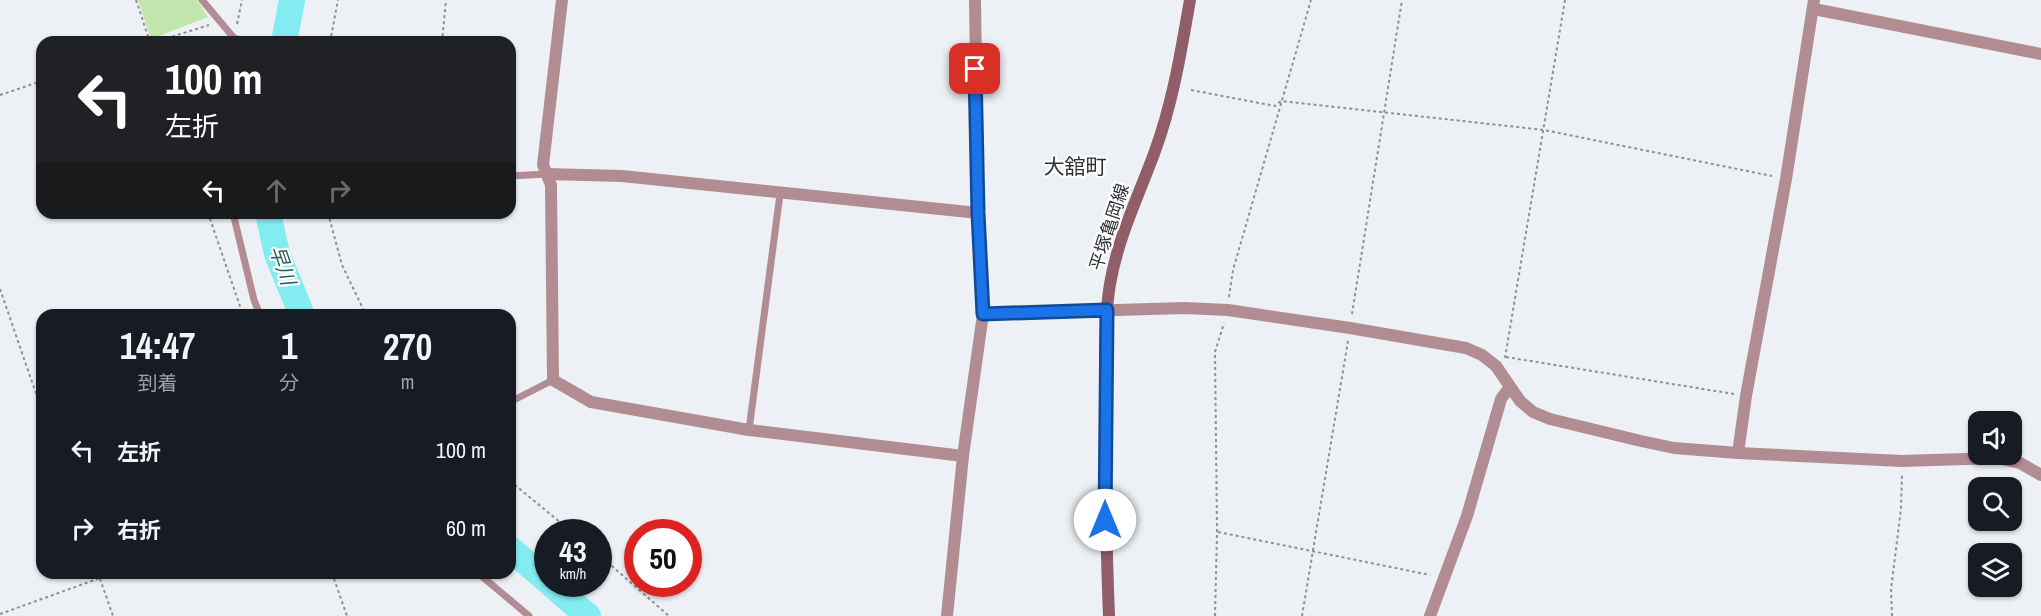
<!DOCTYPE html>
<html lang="ja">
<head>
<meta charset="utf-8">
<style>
  body { margin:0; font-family:"Archivo Narrow","Noto Sans JP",sans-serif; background:#242831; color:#f1f3f6; height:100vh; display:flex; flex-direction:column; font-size:22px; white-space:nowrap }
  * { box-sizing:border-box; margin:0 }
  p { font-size:20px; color:#9ea1a6 }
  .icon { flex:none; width:33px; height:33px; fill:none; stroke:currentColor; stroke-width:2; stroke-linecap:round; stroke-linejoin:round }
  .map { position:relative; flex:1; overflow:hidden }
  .sheet { position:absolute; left:36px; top:309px; width:480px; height:270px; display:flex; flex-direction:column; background:#171b24; border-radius:18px; box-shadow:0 2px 4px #0004 }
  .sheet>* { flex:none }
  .banner { position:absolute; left:36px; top:36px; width:480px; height:183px; border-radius:18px; box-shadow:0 2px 4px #0004; background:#202124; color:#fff; overflow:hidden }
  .fabs { position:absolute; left:1968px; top:411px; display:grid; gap:12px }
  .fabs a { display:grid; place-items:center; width:54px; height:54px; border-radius:12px; background:#171b24; box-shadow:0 2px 4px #0004; font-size:30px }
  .speed { position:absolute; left:534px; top:519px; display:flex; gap:12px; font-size:30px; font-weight:700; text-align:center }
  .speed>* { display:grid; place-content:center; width:78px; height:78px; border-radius:50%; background:#171b24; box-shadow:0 2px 4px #0004; line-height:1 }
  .speed small { font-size:15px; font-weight:400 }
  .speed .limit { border:9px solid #d22; background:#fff; color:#111 }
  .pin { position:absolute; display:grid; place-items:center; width:51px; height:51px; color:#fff; margin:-26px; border-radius:12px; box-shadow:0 3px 9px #0006 }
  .me { position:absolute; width:66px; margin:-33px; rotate:0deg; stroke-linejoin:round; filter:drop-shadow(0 0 4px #0008) }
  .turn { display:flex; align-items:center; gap:21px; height:126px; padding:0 30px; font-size:27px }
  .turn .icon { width:78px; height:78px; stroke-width:2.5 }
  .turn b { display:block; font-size:42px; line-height:51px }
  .lanes { display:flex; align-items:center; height:57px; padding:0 30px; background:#0003; justify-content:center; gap:30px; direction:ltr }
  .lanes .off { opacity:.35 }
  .eta { display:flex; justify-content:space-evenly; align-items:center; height:102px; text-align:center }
  .eta b { font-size:36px; font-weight:800; line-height:42px }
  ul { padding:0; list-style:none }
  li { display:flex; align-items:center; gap:18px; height:78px; padding:0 30px }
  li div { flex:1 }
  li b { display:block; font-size:22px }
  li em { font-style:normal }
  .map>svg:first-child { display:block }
  .green { fill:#c2e7ae }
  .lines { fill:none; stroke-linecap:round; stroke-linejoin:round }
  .river { stroke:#82ecf0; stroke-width:26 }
  .path { stroke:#8e9093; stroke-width:2; stroke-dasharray:3 3; stroke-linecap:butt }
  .service { stroke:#b18d93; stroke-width:7 }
  .minor { stroke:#b18d93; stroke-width:12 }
  .secondary { stroke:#905d68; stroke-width:12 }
  .route-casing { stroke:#114b97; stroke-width:15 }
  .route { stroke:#1a73e8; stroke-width:10 }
  .labels { text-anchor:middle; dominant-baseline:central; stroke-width:4.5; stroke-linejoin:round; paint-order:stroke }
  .street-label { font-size:18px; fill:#303133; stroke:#fcfdff }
  .water-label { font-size:20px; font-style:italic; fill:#2b5a5c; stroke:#fcfdff }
  .quarter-label { font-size:21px; fill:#303133; stroke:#fcfdff }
</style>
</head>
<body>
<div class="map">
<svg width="2041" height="616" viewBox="0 0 2041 616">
  <rect width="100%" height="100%" fill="#edf0f4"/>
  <polygon class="green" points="138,0 197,0 208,17 151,39"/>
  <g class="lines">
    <g class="river">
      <polyline points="284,42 292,0"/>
      <polyline points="268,213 277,254 302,315"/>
      <polyline points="510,549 548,581"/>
      <polyline points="551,584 588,616"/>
    </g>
    <g class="path">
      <polyline points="136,0 150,42"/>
      <polyline points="237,24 242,0"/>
      <polyline points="155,42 209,25"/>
      <polyline points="330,42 338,0"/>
      <polyline points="442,42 446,0"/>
      <polyline points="1191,90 1275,106 1281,101 1544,130 1772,176"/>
      <polyline points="0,95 42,81"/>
      <polyline points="208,213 243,315"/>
      <polyline points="328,213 342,265 366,315"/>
      <polyline points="0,289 42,411"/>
      <polyline points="1229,297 1233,270 1311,0"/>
      <polyline points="1352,314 1402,0"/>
      <polyline points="1506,357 1734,394"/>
      <polyline points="1505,358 1565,0"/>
      <polyline points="510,481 572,532"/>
      <polyline points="1218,532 1430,575"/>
      <polyline points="598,554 669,616"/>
      <polyline points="98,573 113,616"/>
      <polyline points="332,573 347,616"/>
      <polyline points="0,614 114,573"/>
      <polyline points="1215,616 1217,532 1215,352 1224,323"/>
      <polyline points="1302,616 1348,341"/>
      <polyline points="1892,616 1891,589 1901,509 1902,473"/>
    </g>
    <g class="service">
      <polyline points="202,0 234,38 248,42"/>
      <polyline points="510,176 547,174"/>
      <polyline points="233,213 254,300 260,315"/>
      <polyline points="510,402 553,380"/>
      <polyline points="749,430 780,194"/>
      <polyline points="478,573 529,616"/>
    </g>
    <g class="minor">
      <polyline points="562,0 543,165 551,185 553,380 591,402 749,430 963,456"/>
      <polyline points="1814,9 2041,54"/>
      <polyline points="547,174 622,176 978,213"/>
      <polyline points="983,314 1184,308 1228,310 1350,328 1466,348 1482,355 1496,366 1520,401 1533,412 1550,419 1641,441 1674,448 1738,453 1902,461 1998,458 2020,463 2041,475"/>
      <polyline points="1738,453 1746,396 1786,179 1814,0"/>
      <polyline points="947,616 963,456 983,314 978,213 975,0"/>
      <polyline points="1430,616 1467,516 1501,399 1509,388"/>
    </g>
    <path class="secondary" d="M1109 616C1106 542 1105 467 1105 393 1106 357 1104 320 1110 284 1118 237 1139 195 1155 151 1173 102 1181 51 1190 0"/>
  </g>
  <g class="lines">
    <g class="route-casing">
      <polyline id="route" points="975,69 978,213 983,314 1107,310 1105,520"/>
    </g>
    <use href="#route" class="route"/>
  </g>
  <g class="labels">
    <g class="street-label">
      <text transform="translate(1109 227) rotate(-72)">平塚亀岡線</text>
    </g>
    <g class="water-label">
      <text transform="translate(283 265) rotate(71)">早川</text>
    </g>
    <g class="quarter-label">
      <text x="1075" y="166">大舘町</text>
    </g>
  </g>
</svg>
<div class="fabs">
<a><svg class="icon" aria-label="sound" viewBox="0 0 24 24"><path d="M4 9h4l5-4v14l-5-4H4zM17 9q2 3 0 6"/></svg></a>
<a><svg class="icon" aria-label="search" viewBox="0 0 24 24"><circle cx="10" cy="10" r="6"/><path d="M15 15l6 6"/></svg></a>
<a><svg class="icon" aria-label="layers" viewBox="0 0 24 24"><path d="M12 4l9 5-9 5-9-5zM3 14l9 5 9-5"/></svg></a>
</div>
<div class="speed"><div>43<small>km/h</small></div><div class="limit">50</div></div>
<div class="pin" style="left:975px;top:69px;background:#d93025"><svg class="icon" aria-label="arrive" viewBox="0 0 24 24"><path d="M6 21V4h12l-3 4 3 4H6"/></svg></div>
<svg class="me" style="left:1105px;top:520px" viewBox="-20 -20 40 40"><circle r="19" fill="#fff"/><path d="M0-13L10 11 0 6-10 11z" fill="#1a73e8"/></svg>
<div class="banner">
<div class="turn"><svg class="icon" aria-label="left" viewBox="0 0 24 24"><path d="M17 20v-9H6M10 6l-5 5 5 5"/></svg><div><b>100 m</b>左折</div></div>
<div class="lanes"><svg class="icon" aria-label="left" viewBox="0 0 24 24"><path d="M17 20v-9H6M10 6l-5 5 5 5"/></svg><svg class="icon off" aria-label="ahead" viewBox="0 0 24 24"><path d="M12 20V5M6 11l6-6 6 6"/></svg><svg class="icon off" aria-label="right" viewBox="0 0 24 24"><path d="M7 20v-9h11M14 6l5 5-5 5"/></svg></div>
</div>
<section class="sheet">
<div class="eta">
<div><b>14:47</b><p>到着</p></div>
<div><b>1</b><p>分</p></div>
<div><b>270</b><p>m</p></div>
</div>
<ul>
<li><svg class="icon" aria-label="left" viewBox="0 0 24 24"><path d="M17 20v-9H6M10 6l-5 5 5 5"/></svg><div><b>左折</b></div><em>100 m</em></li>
<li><svg class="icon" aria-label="right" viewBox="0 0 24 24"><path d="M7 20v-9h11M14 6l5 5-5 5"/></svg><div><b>右折</b></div><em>60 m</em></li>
</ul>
</section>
</div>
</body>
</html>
